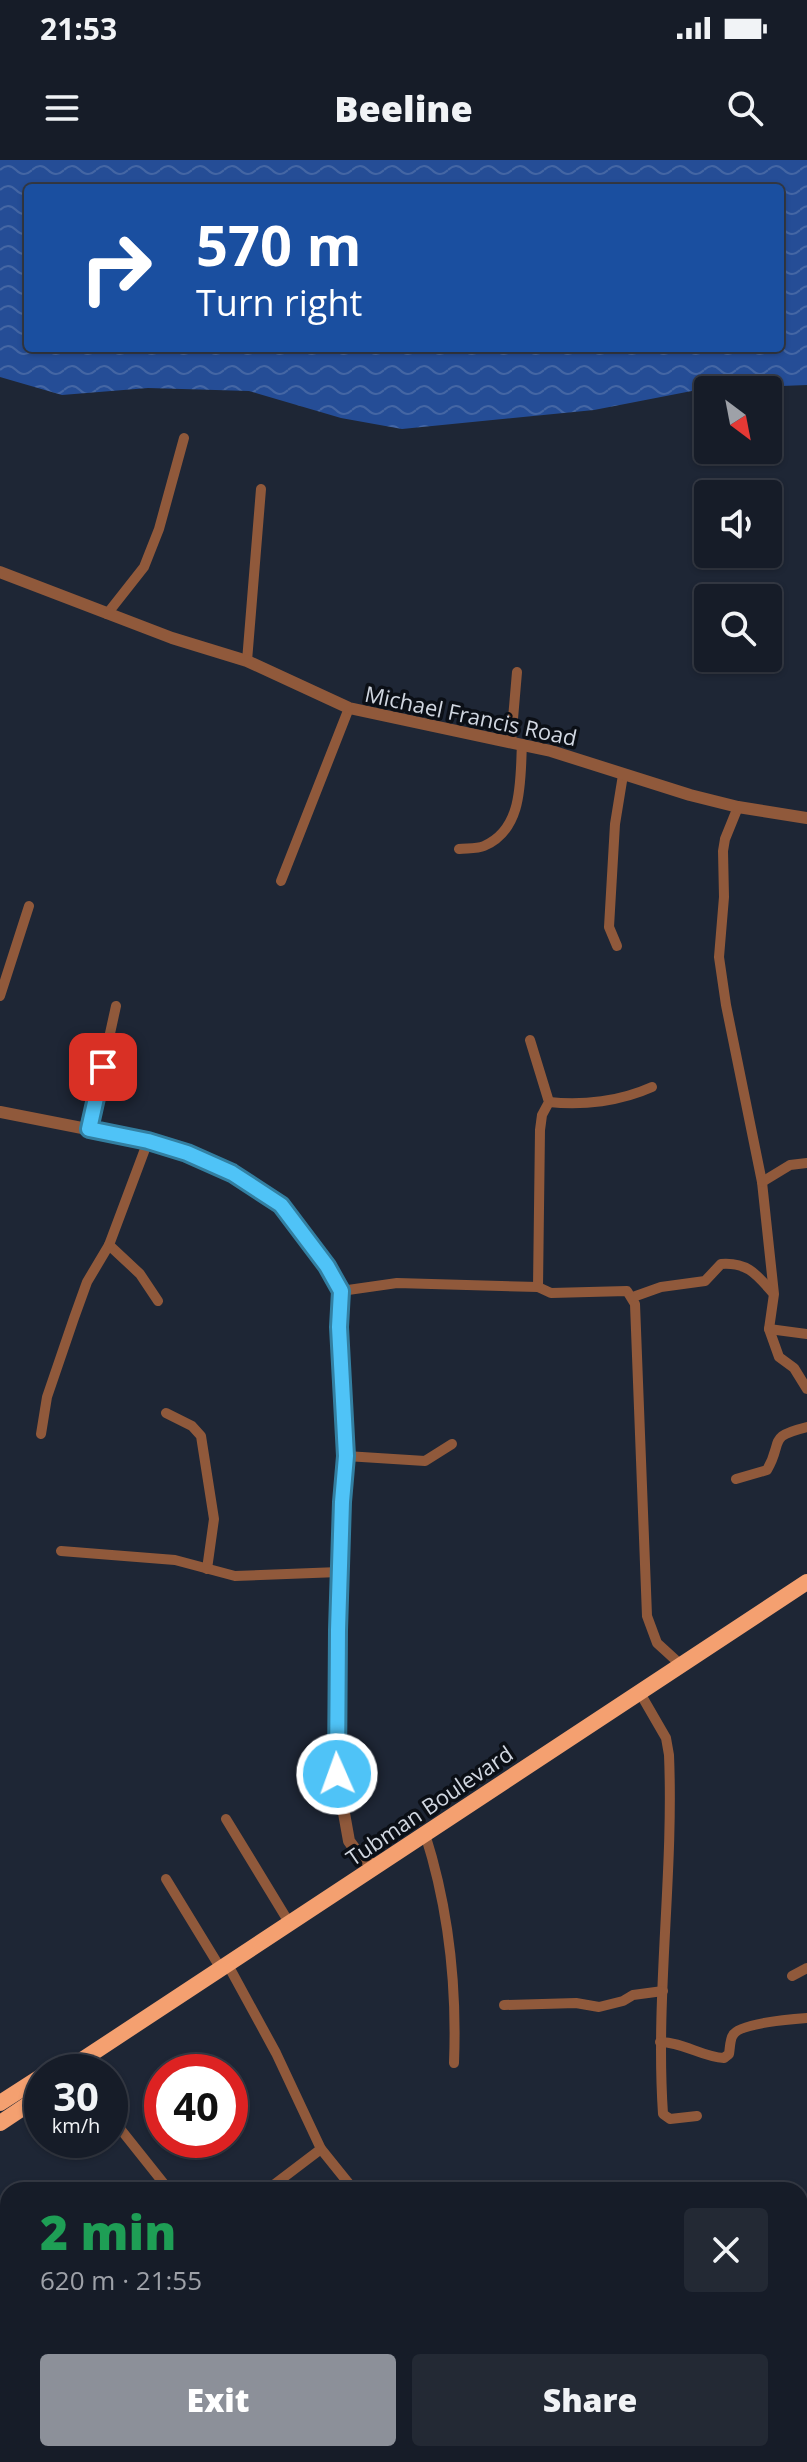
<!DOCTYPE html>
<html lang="en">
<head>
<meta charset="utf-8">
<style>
  body { margin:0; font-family:"Open Sans",sans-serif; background:#232934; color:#f1f3f6; height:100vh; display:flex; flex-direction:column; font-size:30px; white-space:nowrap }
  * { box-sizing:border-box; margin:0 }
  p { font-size:26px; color:#9ea1a8 }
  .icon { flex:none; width:44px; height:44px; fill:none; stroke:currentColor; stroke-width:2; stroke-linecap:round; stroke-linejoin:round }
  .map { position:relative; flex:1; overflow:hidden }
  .side { position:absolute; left:0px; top:2022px; width:808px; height:280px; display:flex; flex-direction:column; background:#161c28; border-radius:24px 24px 0 0; box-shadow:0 2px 6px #0004,0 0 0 2px #353a45 }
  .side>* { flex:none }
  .hud { position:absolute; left:24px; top:24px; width:760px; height:168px; border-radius:8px; box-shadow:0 2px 6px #0004,0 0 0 2px #353a45; background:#1a4fa0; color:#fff; overflow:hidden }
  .needle { width:52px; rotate:148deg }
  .buttons { position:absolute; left:694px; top:216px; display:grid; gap:16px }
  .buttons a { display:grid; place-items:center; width:88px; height:88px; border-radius:8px; background:#161c28; box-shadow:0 2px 6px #0004,0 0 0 2px #353a45; font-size:40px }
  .speed { position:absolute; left:24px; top:1894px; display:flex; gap:16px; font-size:40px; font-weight:700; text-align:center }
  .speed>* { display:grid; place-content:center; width:104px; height:104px; border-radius:50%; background:#161c28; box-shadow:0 2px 6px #0004,0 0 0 2px #353a45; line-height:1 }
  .speed small { font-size:20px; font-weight:400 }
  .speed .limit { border:12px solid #d22; background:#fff; color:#111 }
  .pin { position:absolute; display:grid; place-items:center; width:68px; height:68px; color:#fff; margin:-34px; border-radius:16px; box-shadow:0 4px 12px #0006 }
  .me { position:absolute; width:88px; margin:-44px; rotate:358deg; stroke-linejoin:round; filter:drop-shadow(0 0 6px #0008) }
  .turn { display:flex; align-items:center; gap:28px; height:168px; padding:0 40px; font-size:36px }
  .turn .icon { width:104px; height:104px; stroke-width:2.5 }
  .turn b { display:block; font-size:56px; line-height:68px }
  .round { display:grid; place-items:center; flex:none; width:84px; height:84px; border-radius:8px; background:#232934 }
  .summary { display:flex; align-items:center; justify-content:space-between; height:136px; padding:0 40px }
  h1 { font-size:48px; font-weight:800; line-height:60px; color:#1e9e55 }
  .button { display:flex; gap:16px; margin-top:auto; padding:16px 40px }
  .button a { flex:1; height:92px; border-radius:8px; background:#8c9099; color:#fff; font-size:32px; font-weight:800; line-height:92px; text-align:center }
  .button a+a { background:#232934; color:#f1f3f6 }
  .status { display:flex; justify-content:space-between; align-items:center; height:56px; padding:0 40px; background:#161c28; direction:ltr }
  .status svg { height:22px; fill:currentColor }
  header { display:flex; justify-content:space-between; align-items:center; height:104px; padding:0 40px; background:#161c28; font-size:36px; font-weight:800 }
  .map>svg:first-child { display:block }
  .water { fill:url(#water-waves); fill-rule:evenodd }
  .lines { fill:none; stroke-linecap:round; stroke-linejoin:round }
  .minor { stroke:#90593b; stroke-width:10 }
  .tertiary { stroke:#90593b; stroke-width:12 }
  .trunk { stroke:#f4a070; stroke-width:16 }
  .route-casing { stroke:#337fa1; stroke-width:20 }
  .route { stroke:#4fc3f7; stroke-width:14 }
  .labels { text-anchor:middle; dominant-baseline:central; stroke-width:7; stroke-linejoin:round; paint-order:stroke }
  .street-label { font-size:22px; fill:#d1d7e1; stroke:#0b0f16 }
</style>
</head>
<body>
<div class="status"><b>21:53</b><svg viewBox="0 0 49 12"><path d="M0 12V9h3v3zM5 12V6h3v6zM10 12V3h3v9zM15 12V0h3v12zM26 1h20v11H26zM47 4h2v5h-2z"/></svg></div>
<header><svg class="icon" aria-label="menu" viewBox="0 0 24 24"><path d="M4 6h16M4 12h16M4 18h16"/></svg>Beeline<svg class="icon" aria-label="search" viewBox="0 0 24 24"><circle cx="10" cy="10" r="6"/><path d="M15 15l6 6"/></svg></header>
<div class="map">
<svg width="807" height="2302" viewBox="0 0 807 2302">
  <defs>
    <pattern id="water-waves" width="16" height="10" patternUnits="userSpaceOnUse" patternTransform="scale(2)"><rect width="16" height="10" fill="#254d96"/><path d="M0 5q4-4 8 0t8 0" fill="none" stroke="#4466a4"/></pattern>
  </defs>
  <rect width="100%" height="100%" fill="#1e2635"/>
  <path class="water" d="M0 0H807V225L702 229 594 250 402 269 341 258 249 231 148 228 62 235 0 217ZM28 28H780V188H28Z"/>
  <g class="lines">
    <g class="minor">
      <polyline points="107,454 144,407 159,369 184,278"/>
      <polyline points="247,501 261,329"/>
      <polyline points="511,582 517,512"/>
      <polyline points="738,647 725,679 723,691 724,737 719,797 726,845 762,1022 774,1134 769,1169 779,1197 794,1208 807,1229"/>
      <path d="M459 689C466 688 477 689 484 686 524 669 520 619 522 584"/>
      <polyline points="281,721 349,548"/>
      <polyline points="617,786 609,767 615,664 623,615"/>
      <polyline points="0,836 29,746"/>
      <polyline points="530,880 549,942 542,955 540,970 538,1127"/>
      <path d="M549 942C583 946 621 941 652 927"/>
      <polyline points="89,969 116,846"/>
      <polyline points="762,1022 790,1005 807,1003"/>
      <polyline points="109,1085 140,1114 158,1141"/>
      <polyline points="341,1131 397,1123 538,1127 551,1133 627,1131 635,1144 647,1456 657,1483 680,1504"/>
      <path d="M633 1137 661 1127 705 1121 721 1104C748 1102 757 1115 773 1133"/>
      <polyline points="769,1169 807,1174"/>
      <polyline points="166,1253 192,1266 201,1276 214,1359 207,1409"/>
      <polyline points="41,1274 47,1237 74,1158 87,1122 109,1085 148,981"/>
      <polyline points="346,1296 425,1301 452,1284"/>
      <path d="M736 1319 767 1310C784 1281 766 1277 807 1267"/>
      <polyline points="61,1391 175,1400 235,1416 339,1412"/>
      <path d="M640 1533 666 1578 669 1595C674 1715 655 1835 663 1954L670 1959 697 1956"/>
      <polyline points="226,1659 290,1764"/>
      <path d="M425 1674C449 1749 457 1825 454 1903"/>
      <polyline points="166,1719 221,1809"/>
      <polyline points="228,1805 276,1893 321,1989 354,2030"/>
      <polyline points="792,1816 807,1808"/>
      <polyline points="504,1845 576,1843 599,1847 623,1841 633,1835 663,1831"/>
      <path d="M660 1882C683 1882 702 1897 724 1898L729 1894C730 1888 730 1879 733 1875 739 1863 793 1859 807 1858"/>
      <polyline points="110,1956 169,2030"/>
      <polyline points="267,2030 321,1989"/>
      <polyline points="0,2194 8,2192"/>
      <polyline points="245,2294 253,2302"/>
      <polyline points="576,2294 583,2302"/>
      <polyline points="446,2302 455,2294"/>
      <polyline points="595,2302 604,2294"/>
    </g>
    <g class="tertiary">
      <polyline points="0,412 172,478 247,501 349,548 551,591 690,635 738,647 807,658"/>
      <polyline points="0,952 148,981 187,993 232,1013 281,1045 327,1106 341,1131 339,1167 346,1296 339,1412 335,1556 337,1614 349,1681 360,1696 376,1707"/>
    </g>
    <g class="trunk">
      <polyline points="69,1912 76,1904 807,1422"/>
      <polyline points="0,1943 42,1916"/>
      <polyline points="0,1963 42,1935"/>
    </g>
  </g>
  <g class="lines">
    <g class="route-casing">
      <polyline id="route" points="103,907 89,969 148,981 187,993 232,1013 281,1045 327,1106 341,1131 339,1167 346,1296 342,1342 338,1470 337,1614"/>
    </g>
    <use href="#route" class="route"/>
  </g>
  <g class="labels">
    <g class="street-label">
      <text transform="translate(471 555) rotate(12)">Michael Francis Road</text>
      <text transform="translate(429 1645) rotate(-34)">Tubman Boulevard</text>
    </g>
  </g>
</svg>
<div class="buttons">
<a><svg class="needle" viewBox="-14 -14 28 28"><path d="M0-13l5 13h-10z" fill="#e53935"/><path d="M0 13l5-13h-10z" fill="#9ea1a8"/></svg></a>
<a><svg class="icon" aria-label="sound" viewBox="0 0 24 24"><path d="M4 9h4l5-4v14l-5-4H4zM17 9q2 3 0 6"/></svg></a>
<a><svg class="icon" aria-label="search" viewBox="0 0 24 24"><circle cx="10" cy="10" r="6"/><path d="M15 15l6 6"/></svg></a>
</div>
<div class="speed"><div>30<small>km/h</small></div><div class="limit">40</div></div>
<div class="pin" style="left:103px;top:907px;background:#d93025"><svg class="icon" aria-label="arrive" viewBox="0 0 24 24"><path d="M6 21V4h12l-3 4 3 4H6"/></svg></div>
<svg class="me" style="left:337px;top:1614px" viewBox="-20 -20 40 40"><circle r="17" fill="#4fc3f7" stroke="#fff" stroke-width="3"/><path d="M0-11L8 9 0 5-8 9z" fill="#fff"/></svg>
<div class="hud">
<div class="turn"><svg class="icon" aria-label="right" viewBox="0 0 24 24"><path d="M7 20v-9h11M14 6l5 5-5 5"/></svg><div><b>570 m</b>Turn right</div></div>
</div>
<section class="side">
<div class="summary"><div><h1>2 min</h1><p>620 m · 21:55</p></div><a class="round"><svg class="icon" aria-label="close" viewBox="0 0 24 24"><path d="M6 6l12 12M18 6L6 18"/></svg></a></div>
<div class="button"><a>Exit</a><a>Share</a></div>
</section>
</div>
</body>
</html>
